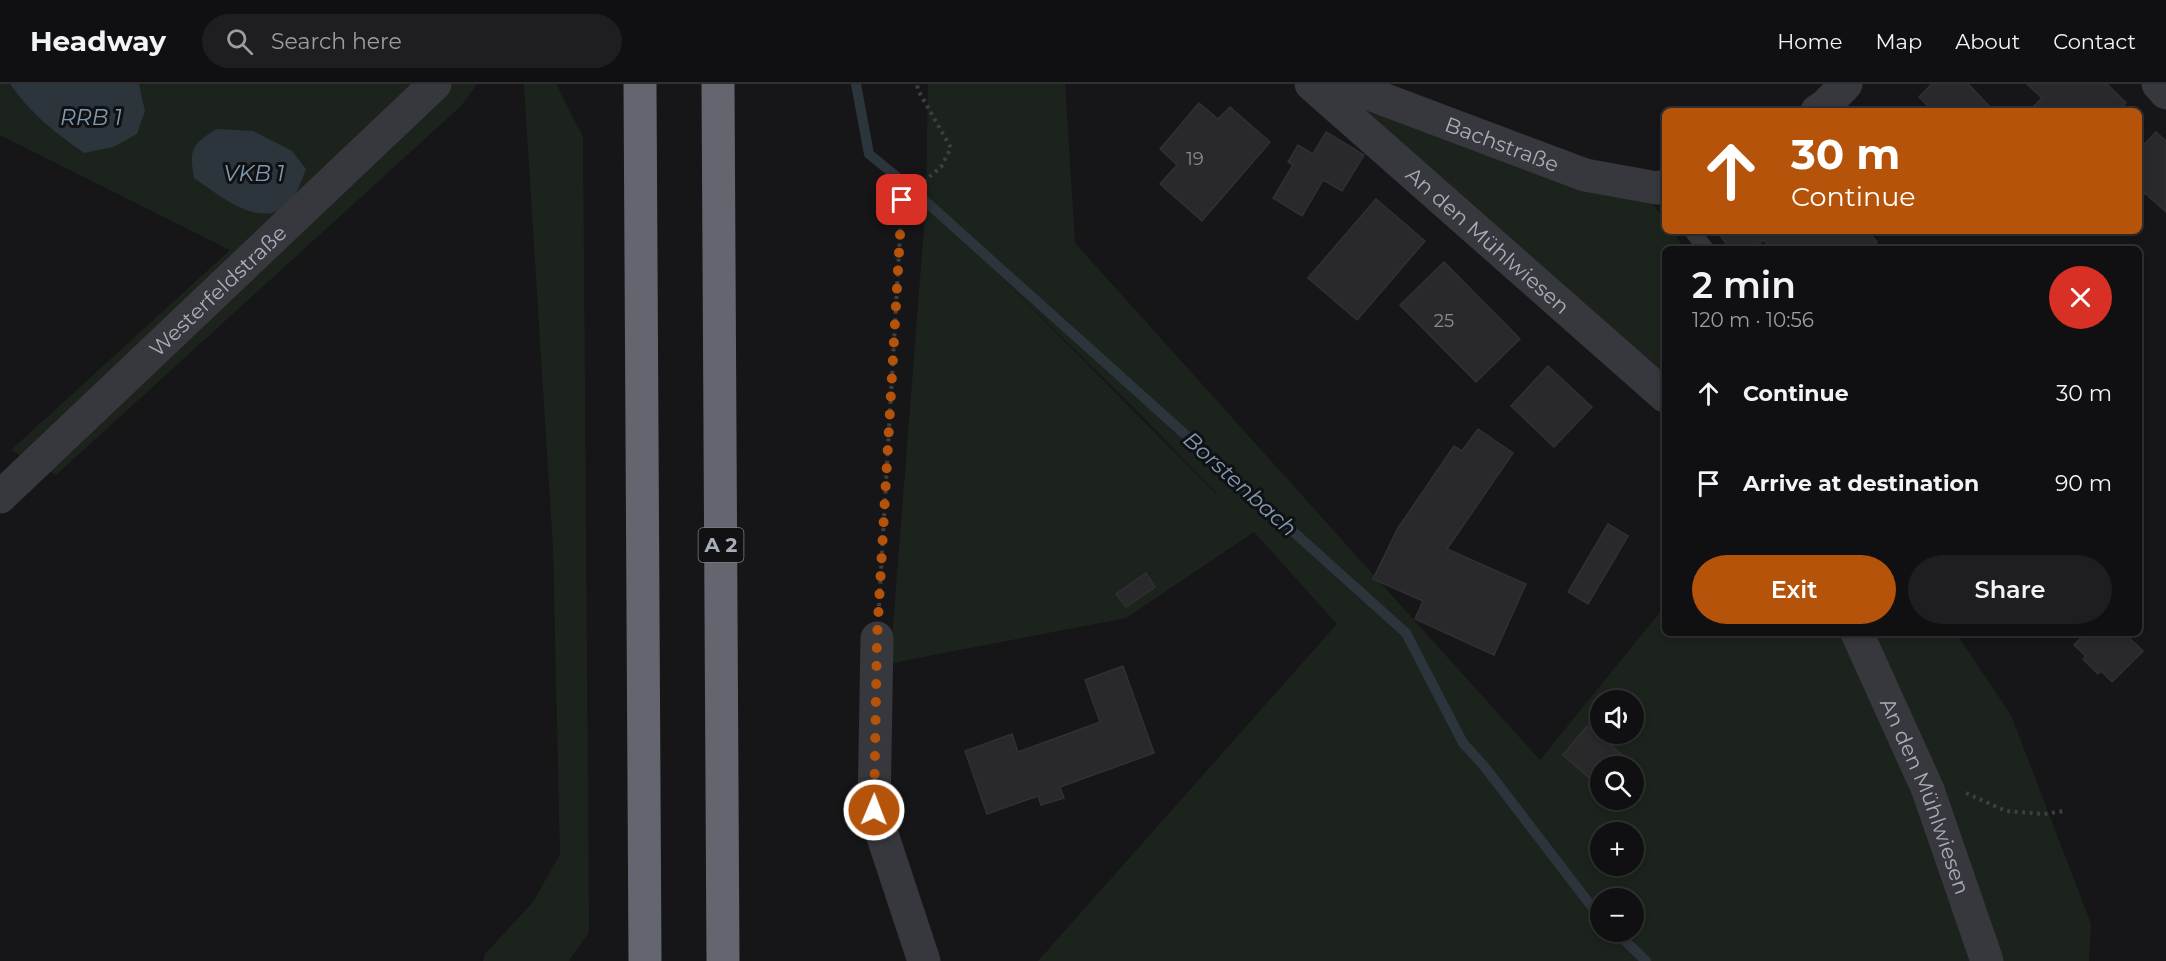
<!DOCTYPE html>
<html lang="en">
<head>
<meta charset="utf-8">
<style>
  body { margin:0; font-family:Montserrat,sans-serif; background:#1e1e20; color:#f1f3f6; height:100vh; display:flex; flex-direction:column; font-size:22px; white-space:nowrap }
  * { box-sizing:border-box; margin:0 }
  p { font-size:20px; color:#9c9d9f }
  .icon { flex:none; width:33px; height:33px; fill:none; stroke:currentColor; stroke-width:2; stroke-linecap:round; stroke-linejoin:round }
  .map { position:relative; flex:1; overflow:hidden }
  .side { position:absolute; left:1662px; top:162px; width:480px; height:390px; display:flex; flex-direction:column; background:#101012; border-radius:9px; box-shadow:0 3px 9px #0003,0 0 0 2px #303032 }
  .side>* { flex:none }
  .hud { position:absolute; left:1662px; top:24px; width:480px; height:126px; border-radius:9px; box-shadow:0 3px 9px #0003,0 0 0 2px #303032; background:#b45309; color:#fff; overflow:hidden }
  .fabs { position:absolute; left:1590px; top:606px; display:grid; gap:12px }
  .fabs a { display:grid; place-items:center; width:54px; height:54px; border-radius:50%; background:#101012; box-shadow:0 3px 9px #0003,0 0 0 2px #303032; font-size:30px }
  .pin { position:absolute; display:grid; place-items:center; width:51px; height:51px; color:#fff; margin:-26px; border-radius:12px; box-shadow:0 3px 9px #0006 }
  .me { position:absolute; width:66px; margin:-33px; rotate:1deg; stroke-linejoin:round; filter:drop-shadow(0 0 4px #0008) }
  .turn { display:flex; align-items:center; gap:21px; height:126px; padding:0 30px; font-size:27px }
  .turn .icon { width:78px; height:78px; stroke-width:2.5 }
  .turn b { display:block; font-size:42px; line-height:51px }
  .round { display:grid; place-items:center; flex:none; width:63px; height:63px; border-radius:32px; background:#1e1e20 }
  .headline { display:flex; align-items:center; justify-content:space-between; height:102px; padding:0 30px }
  h1 { font-size:36px; font-weight:600; line-height:45px }
  .action { display:flex; gap:12px; margin-top:auto; padding:12px 30px }
  .action a { flex:1; height:69px; border-radius:36px; background:#b45309; color:#fff; font-size:24px; font-weight:600; line-height:69px; text-align:center }
  .action a+a { background:#1e1e20; color:#f1f3f6 }
  ul { padding:0; list-style:none }
  li { display:flex; align-items:center; gap:18px; height:90px; padding:0 30px }
  li div { flex:1 }
  li b { display:block; font-size:22px }
  li em { font-style:normal }
  header { display:flex; align-items:center; gap:36px; box-sizing:border-box; height:84px; padding:0 30px; background:#101012; border-bottom:2px solid #303032 }
  header strong { font-size:28px }
  nav { display:flex; gap:33px; margin-inline-start:auto; font-size:21px }
  .search { width:420px; height:54px; background:#1e1e20; display:flex; align-items:center; gap:15px; box-sizing:border-box; padding:0 21px; border-radius:33px; color:#9c9d9f; font-size:22px }
  .map>svg:first-child { display:block }
  .green { fill:#1c231d; fill-rule:evenodd }
  .water { fill:#2c353c }
  .lines { fill:none; stroke-linecap:round; stroke-linejoin:round }
  .stream { stroke:#2c353c; stroke-width:10 }
  .building { fill:#29292c; stroke:#303034; stroke-width:1.5 }
  .path { stroke:#3d3f44; stroke-width:4; stroke-dasharray:3 4.5; stroke-linecap:butt }
  .lane { stroke:#37383d; stroke-width:16 }
  .street { stroke:#37383d; stroke-width:33 }
  .highway { stroke:#63666e; stroke-width:33 }
  .route { stroke:#b45309; stroke-width:10; stroke-dasharray:0 18 }
  .labels { text-anchor:middle; dominant-baseline:central; stroke-width:6; stroke-linejoin:round; paint-order:stroke }
  .number-label { font-size:18px; fill:#888b94 }
  .shield { fill:#111113; stroke:#7b7e86; stroke-width:1.5 }
  .shield-label { font-size:20px; font-weight:bold; fill:#a8adb8 }
  .street-label { font-size:21px; fill:#a8adb8; stroke:#111113 }
  .water-label { font-size:22px; font-style:italic; fill:#7f9bb3; stroke:#111113 }
</style>
</head>
<body>
<header>
<strong>Headway</strong>
<div class="search"><svg class="icon" aria-label="search" viewBox="0 0 24 24"><circle cx="10" cy="10" r="6"/><path d="M15 15l6 6"/></svg>Search here</div>
<nav><a>Home</a><a>Map</a><a>About</a><a>Contact</a></nav>
</header>
<div class="map">
<svg width="2166" height="877" viewBox="0 0 2166 877">
  <rect width="100%" height="100%" fill="#161618"/>
  <g class="green">
    <path d="M0 0H10C30 29 55 49 84 69L137 50 145 27 139 0H477L461 22 56 391 11 366 230 166 0 51Z"/>
    <polygon points="524,0 556,0 583,53 589,848 569,877 483,877 485,870 533,818 560,770 553,463"/>
    <path d="M928 0H1065L1075 159 1540 676 1665 522V549H1956L2011 631 2091 840 2089 877H1038L1337 540 1254 448 1126 534 892 579V555L926 119ZM994 186 1138 328 1217 410H1216ZM1600 616H1634V650H1600ZM1600 682H1634V716H1600ZM1600 748H1634V782H1600ZM1600 814H1634V848H1600Z"/>
    <polygon points="1336,0 1646,110 1665,137 1665,147 1672,147 1685,165 1665,165 1665,296"/>
  </g>
  <g class="water">
    <path d="M10 0H139L145 27 137 50 113 63 84 69C55 49 30 29 10 0Z"/>
    <path d="M216 45 253 47 292 67 306 85C301 97 296 114 286 122 258 145 218 110 194 94 189 65 192 61 216 45Z"/>
  </g>
  <g class="lines">
    <g class="stream">
      <polyline points="856,0 869,70 913,106 1406,549 1463,659 1484,682 1589,819 1600,832"/>
      <polyline points="1616,848 1646,877"/>
    </g>
  </g>
  <g class="building">
    <polygon points="1932,0 1968,0 1994,27 1933,27 1919,13"/>
    <polygon points="2027,0 2107,0 2126,19 2118,27 2029,27 2042,14"/>
    <polygon points="1199,19 1218,35 1230,23 1270,58 1202,137 1160,100 1177,81 1160,65"/>
    <polygon points="1326,48 1364,71 1342,107 1323,96 1302,132 1273,114 1293,81 1288,78 1298,61 1313,70"/>
    <polygon points="2156,48 2166,57 2166,128 2145,109 2139,116 2139,66"/>
    <polygon points="1376,115 1425,157 1357,236 1308,194"/>
    <polygon points="1717,147 1868,147 1877,158 1867,165 1771,165 1764,156 1752,165 1730,165"/>
    <polygon points="1444,178 1520,255 1476,298 1400,221"/>
    <polygon points="1548,282 1592,323 1554,363 1511,322"/>
    <polygon points="1478,345 1513,369 1447,465 1526,500 1494,571 1415,535 1423,517 1373,495 1398,444 1454,362 1462,367"/>
    <polygon points="1608,440 1628,452 1588,520 1568,508"/>
    <polygon points="1146,489 1155,503 1126,523 1116,510"/>
    <polygon points="2086,549 2124,549 2143,567 2112,598 2101,587 2098,590 2083,575 2086,572 2074,561"/>
    <polygon points="1123,582 1154,669 1060,703 1064,714 1041,721 1038,712 987,730 965,667 1012,650 1018,668 1100,638 1085,596"/>
    <polygon points="1587,642 1632,679 1629,682 1600,682 1600,703 1563,671"/>
  </g>
  <g class="lines">
    <g class="path">
      <polyline points="879,522 902,116 941,83 951,64 918,6 917,0"/>
      <polyline points="1966,709 2006,727 2044,730 2064,727"/>
    </g>
    <polyline class="lane" points="1692,147 1706,165"/>
    <g class="street">
      <path id="s1" d="M1311 0 1665 312"/>
      <path id="s2" d="M1343 0 1585 91 1657 104 1665 102"/>
      <polyline points="2158,0 2166,9"/>
      <polyline points="1817,27 1826,21 1846,0"/>
      <path id="s3" d="M0 413 435 0"/>
      <path id="s4" d="M1857 549 1928 706 1987 877"/>
      <polyline points="877,554 874,726 924,877"/>
    </g>
    <g class="highway">
      <polyline points="640,0 645,877"/>
      <polyline points="718,0 723,877"/>
    </g>
  </g>
  <g class="lines">
    <polyline class="route" points="874,726 877,554 902,116"/>
  </g>
  <g class="labels">
    <g class="number-label">
      <text x="1195" y="75">19</text>
      <text x="1444" y="237">25</text>
    </g>
    <rect class="shield" x="698.5" y="444" width="45" height="34" rx="4.5"/>
    <g class="shield-label">
      <text x="721" y="461">A 2</text>
    </g>
    <g class="street-label">
      <text stroke="none"><textPath href="#s2" startOffset="170">Bachstraße</textPath></text>
      <text stroke="none"><textPath href="#s1" startOffset="236">An den Mühlwiesen</textPath></text>
      <text stroke="none"><textPath href="#s3" startOffset="300">Westerfeldstraße</textPath></text>
      <text stroke="none"><textPath href="#s4" startOffset="177">An den Mühlwiesen</textPath></text>
    </g>
    <g class="water-label">
      <text x="91" y="33">RRB 1</text>
      <text x="254" y="89">VKB 1</text>
      <text transform="translate(1240 400) rotate(42)">Borstenbach</text>
    </g>
  </g>
</svg>
<div class="fabs">
<a><svg class="icon" aria-label="sound" viewBox="0 0 24 24"><path d="M4 9h4l5-4v14l-5-4H4zM17 9q2 3 0 6"/></svg></a>
<a><svg class="icon" aria-label="search" viewBox="0 0 24 24"><circle cx="10" cy="10" r="6"/><path d="M15 15l6 6"/></svg></a>
<a>+</a>
<a>−</a>
</div>
<div class="pin" style="left:902px;top:116px;background:#d93025"><svg class="icon" aria-label="arrive" viewBox="0 0 24 24"><path d="M6 21V4h12l-3 4 3 4H6"/></svg></div>
<svg class="me" style="left:874px;top:726px" viewBox="-20 -20 40 40"><circle r="17" fill="#b45309" stroke="#fff" stroke-width="3"/><path d="M0-11L8 9 0 5-8 9z" fill="#fff"/></svg>
<div class="hud">
<div class="turn"><svg class="icon" aria-label="ahead" viewBox="0 0 24 24"><path d="M12 20V5M6 11l6-6 6 6"/></svg><div><b>30 m</b>Continue</div></div>
</div>
<section class="side">
<div class="headline"><div><h1>2 min</h1><p>120 m · 10:56</p></div><a class="round" style="background:#d93025;color:#fff"><svg class="icon" aria-label="close" viewBox="0 0 24 24"><path d="M6 6l12 12M18 6L6 18"/></svg></a></div>
<ul>
<li><svg class="icon" aria-label="ahead" viewBox="0 0 24 24"><path d="M12 20V5M6 11l6-6 6 6"/></svg><div><b>Continue</b></div><em>30 m</em></li>
<li><svg class="icon" aria-label="arrive" viewBox="0 0 24 24"><path d="M6 21V4h12l-3 4 3 4H6"/></svg><div><b>Arrive at destination</b></div><em>90 m</em></li>
</ul>
<div class="action"><a>Exit</a><a>Share</a></div>
</section>
</div>
</body>
</html>
